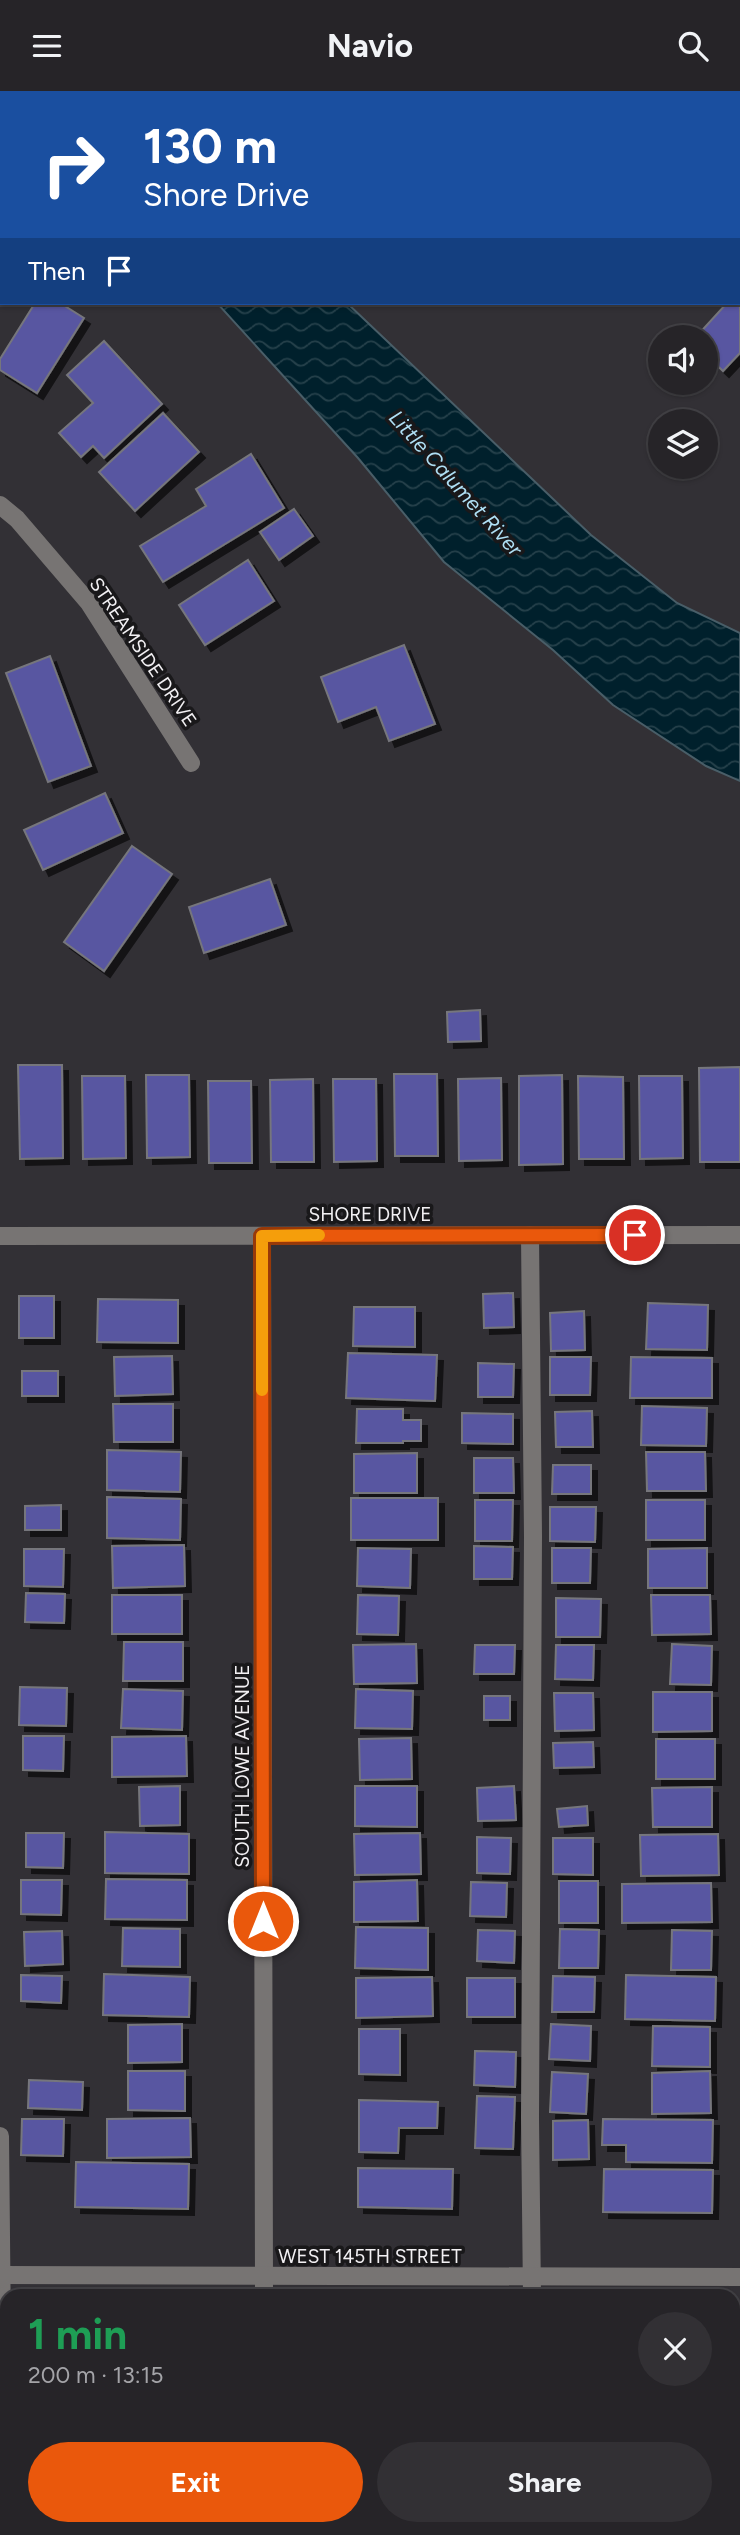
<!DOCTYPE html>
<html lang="en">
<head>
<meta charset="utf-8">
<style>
  body { margin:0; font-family:Figtree,sans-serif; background:#323034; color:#f1f3f6; height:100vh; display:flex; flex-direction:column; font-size:26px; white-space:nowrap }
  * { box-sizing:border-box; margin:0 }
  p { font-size:23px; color:#a4a4a8 }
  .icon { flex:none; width:38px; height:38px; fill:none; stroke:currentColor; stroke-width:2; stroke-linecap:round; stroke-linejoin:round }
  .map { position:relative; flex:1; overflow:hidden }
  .side { position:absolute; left:0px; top:2198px; width:740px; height:247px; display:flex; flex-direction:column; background:#262428; border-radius:21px 21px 0 0; box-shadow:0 2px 5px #0004,0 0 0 2px #424145 }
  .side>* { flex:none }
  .top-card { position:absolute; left:0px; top:0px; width:740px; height:214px; box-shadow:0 2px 5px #0004,0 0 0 2px #424145; background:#1a4fa0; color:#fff; overflow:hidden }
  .buttons { position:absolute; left:648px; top:234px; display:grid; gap:14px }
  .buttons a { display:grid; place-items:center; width:70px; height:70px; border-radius:50%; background:#262428; box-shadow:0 2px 5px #0004,0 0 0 2px #424145; font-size:35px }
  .pin { position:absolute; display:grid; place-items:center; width:60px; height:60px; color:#fff; margin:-30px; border:4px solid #fff; border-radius:50%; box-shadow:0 2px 7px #0007 }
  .me { position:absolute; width:77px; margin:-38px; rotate:0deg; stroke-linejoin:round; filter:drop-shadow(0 0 5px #0008) }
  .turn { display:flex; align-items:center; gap:24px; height:147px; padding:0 28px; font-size:32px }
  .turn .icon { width:91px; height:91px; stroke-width:2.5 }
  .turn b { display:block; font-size:49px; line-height:60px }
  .then { display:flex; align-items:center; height:66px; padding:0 28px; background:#0003; gap:14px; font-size:26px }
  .round { display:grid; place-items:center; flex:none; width:74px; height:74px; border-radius:37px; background:#323034 }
  .overview { display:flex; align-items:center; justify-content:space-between; height:119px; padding:0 28px }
  h1 { font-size:42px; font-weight:700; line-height:52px; color:#1e9e55 }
  .cta { display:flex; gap:14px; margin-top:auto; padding:14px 28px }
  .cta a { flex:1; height:80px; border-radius:42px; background:#ea580c; color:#fff; font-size:28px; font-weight:700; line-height:80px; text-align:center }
  .cta a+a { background:#323034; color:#f1f3f6 }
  header { display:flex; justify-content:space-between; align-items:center; height:91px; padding:0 28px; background:#262428; font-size:32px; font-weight:700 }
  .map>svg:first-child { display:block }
  .water { fill:url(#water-waves); stroke:#495e68; stroke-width:2 }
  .building { fill:#5957a1; stroke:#76767c; stroke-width:2; filter:url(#shadow) }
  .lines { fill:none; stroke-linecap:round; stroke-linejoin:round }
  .minor { stroke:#777473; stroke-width:18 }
  .route-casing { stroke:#983908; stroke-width:18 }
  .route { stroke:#ea580c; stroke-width:12 }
  .slow { stroke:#f59e0b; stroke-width:12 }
  .labels { text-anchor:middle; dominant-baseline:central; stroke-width:7; stroke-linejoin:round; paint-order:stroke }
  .street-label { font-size:19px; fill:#f2f0f3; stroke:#19181a }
  .water-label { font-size:21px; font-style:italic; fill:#afdff4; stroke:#19181a }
</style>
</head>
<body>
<header><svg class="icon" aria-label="menu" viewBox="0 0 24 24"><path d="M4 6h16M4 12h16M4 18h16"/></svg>Navio<svg class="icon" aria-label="search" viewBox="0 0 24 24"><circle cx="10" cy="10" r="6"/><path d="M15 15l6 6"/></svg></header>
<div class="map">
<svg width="740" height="2444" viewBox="0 0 740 2444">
  <defs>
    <pattern id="water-waves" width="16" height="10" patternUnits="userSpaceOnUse" patternTransform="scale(1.75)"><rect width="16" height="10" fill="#00202c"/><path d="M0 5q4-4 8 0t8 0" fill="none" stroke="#26414b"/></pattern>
    <filter id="shadow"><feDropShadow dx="6" dy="6" stdDeviation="0" flood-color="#0009"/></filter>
  </defs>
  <rect width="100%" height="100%" fill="#323035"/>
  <polygon class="water" points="217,212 347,212 591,444 677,512 740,542 740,690 706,675 613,614 553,559 444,471 358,367"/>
  <g class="building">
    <polygon points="740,198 740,262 723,280 705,263 705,247 695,247 727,212 738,212"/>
    <polygon points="35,212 60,212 84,227 37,302 0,279 0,268"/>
    <polygon points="104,250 162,313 104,367 93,355 81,366 59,342 93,312 67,284"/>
    <polygon points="163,322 199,361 135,420 99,381"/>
    <polygon points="251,363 284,417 163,491 140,455 206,415 196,398"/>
    <polygon points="294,418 313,445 279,469 260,441"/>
    <polygon points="248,469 274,510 205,554 179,514"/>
    <polygon points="404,554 435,633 389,650 376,616 338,631 321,586"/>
    <polygon points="50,565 91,675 48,691 6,582"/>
    <polygon points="105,702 123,742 43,779 24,739"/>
    <polygon points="132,755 172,783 104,880 64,851"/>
    <polygon points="270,788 286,834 204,862 189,816"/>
    <polygon points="480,919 481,950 448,951 447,921"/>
    <polygon points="18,974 62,974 63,1067 20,1068"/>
    <polygon points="740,976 740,1071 700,1071 699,977"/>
    <polygon points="394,983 437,983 438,1065 395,1065"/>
    <polygon points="146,984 189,984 190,1066 147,1067"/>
    <polygon points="562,984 563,1073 519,1074 519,985"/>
    <polygon points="82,985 125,985 126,1067 83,1068"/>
    <polygon points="578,985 623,986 624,1068 579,1068"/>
    <polygon points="639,985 682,985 683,1067 640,1068"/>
    <polygon points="501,987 502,1069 459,1070 458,988"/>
    <polygon points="313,988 314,1071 271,1071 270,989"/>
    <polygon points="333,988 376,988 377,1070 334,1071"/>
    <polygon points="208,990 251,990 252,1072 209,1072"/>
    <polygon points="513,1202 514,1236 484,1237 483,1203"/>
    <rect x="19" y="1205" width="35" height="42"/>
    <polygon points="98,1208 178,1209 178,1252 97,1251"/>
    <polygon points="648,1212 708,1214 707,1259 646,1258"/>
    <polygon points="354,1216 415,1216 415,1256 353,1255"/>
    <polygon points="584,1220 585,1259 551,1260 550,1222"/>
    <polygon points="348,1262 437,1264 435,1310 346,1307"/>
    <polygon points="172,1265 173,1303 115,1305 114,1266"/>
    <polygon points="550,1266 591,1266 590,1304 550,1304"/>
    <polygon points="631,1266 712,1267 712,1307 630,1307"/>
    <polygon points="478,1272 514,1273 513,1306 478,1306"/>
    <rect x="22" y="1280" width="36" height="25"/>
    <polygon points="113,1313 173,1313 173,1351 114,1351"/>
    <polygon points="642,1315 707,1317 706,1355 641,1354"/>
    <polygon points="357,1318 403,1318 403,1329 421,1329 421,1350 403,1350 403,1352 356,1352"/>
    <polygon points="592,1320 593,1356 556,1356 555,1321"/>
    <polygon points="462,1322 513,1323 513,1353 462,1352"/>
    <polygon points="107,1359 181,1361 180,1401 107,1399"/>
    <polygon points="646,1361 705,1361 706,1400 647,1400"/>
    <polygon points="417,1362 417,1402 354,1402 354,1363"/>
    <polygon points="474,1367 513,1367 514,1402 474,1402"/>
    <polygon points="553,1374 591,1374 591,1403 552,1403"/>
    <polygon points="107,1406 181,1408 180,1449 107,1447"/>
    <rect x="351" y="1407" width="87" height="42"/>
    <polygon points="475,1409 513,1409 512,1450 475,1450"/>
    <rect x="646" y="1409" width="59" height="40"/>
    <polygon points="61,1414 61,1439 25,1439 25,1415"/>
    <polygon points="550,1416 596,1416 595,1451 550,1450"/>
    <polygon points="184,1454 185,1495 113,1497 112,1455"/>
    <polygon points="474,1455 513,1456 512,1488 474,1488"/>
    <polygon points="358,1457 411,1458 410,1497 357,1495"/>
    <polygon points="552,1457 591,1457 590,1492 552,1492"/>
    <polygon points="707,1457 707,1497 648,1497 648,1458"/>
    <polygon points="24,1458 64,1458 63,1496 24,1495"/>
    <polygon points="26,1502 65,1503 64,1532 25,1531"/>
    <rect x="112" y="1504" width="70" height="39"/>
    <polygon points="358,1504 399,1505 398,1544 357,1543"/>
    <polygon points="651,1504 710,1504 711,1543 652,1544"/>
    <polygon points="556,1507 601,1508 600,1546 556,1546"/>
    <polygon points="124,1551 183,1551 183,1590 123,1590"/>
    <polygon points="416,1553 417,1592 354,1593 353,1554"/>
    <polygon points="672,1553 712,1555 711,1594 670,1593"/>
    <polygon points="475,1554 515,1554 514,1583 474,1583"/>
    <polygon points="556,1554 594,1554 593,1589 555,1588"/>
    <polygon points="20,1596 67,1597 66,1635 19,1634"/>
    <polygon points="123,1598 183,1600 182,1639 121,1637"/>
    <polygon points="356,1598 413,1600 412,1638 355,1637"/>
    <polygon points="653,1601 712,1601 712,1640 653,1641"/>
    <polygon points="554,1602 593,1602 594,1639 555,1640"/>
    <rect x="484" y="1605" width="26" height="24"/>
    <polygon points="23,1645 64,1645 63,1680 23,1679"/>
    <polygon points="186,1645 187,1685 112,1686 112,1646"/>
    <polygon points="411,1647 412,1688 360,1689 359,1648"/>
    <rect x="656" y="1648" width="59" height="40"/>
    <polygon points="593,1651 594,1676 554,1677 553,1652"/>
    <polygon points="180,1695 180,1734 140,1735 139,1696"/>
    <polygon points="355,1695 417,1695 417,1736 355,1735"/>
    <polygon points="514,1695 516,1729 478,1730 477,1697"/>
    <polygon points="712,1696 712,1736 653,1736 652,1697"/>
    <polygon points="587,1715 588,1734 559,1736 557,1718"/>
    <polygon points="105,1741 189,1743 189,1783 105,1782"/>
    <polygon points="26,1742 64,1742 63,1777 26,1776"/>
    <polygon points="420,1742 421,1783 355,1784 354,1743"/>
    <polygon points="718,1743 719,1784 641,1785 640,1744"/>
    <polygon points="477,1746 511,1747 510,1783 477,1782"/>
    <polygon points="553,1747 593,1747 593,1784 553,1783"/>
    <polygon points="106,1788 187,1789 187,1829 105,1828"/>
    <polygon points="21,1789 62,1789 61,1824 21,1823"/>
    <polygon points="417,1789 418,1830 354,1831 354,1791"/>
    <rect x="559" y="1790" width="39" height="42"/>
    <polygon points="471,1791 507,1792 506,1826 470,1825"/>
    <polygon points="711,1792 712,1831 622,1832 622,1793"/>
    <polygon points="356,1836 428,1837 428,1879 355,1877"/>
    <polygon points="123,1837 180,1838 180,1876 122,1875"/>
    <polygon points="560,1838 599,1839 598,1877 559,1877"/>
    <polygon points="478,1839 515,1840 514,1872 477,1870"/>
    <polygon points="672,1839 712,1840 711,1879 671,1879"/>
    <polygon points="62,1840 63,1873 25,1875 24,1841"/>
    <polygon points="104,1883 190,1886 189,1926 103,1924"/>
    <polygon points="21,1884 62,1885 61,1912 21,1910"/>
    <polygon points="626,1884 716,1886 715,1930 625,1928"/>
    <polygon points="553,1885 595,1886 594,1921 552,1921"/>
    <polygon points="432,1886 433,1925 356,1927 356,1887"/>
    <rect x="467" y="1887" width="48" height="39"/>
    <polygon points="182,1933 182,1971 128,1972 128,1934"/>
    <polygon points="551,1933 591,1935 590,1970 549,1968"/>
    <polygon points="653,1935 710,1936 710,1976 652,1975"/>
    <polygon points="359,1938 400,1938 400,1984 359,1983"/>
    <polygon points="475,1960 516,1961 515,1996 474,1994"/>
    <polygon points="128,1980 185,1980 185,2020 128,2019"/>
    <polygon points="710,1980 711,2022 652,2023 652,1982"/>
    <polygon points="552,1981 588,1983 586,2023 550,2021"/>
    <polygon points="29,1989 83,1991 82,2019 28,2017"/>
    <polygon points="477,2005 515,2006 513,2058 475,2057"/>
    <polygon points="359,2009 438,2011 437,2037 399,2037 398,2062 359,2061"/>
    <polygon points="190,2027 191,2066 107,2067 107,2028"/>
    <polygon points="22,2028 64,2028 63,2065 21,2064"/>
    <polygon points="603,2028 713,2029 712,2072 626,2071 626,2054 602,2054"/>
    <polygon points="588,2029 589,2068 553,2069 553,2030"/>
    <polygon points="76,2071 189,2073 188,2118 75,2116"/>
    <polygon points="358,2077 453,2078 452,2118 358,2116"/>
    <polygon points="604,2078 713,2079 712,2122 603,2121"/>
    <rect x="24" y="2438" width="34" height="6"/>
    <polygon points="109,2438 178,2438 178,2444 108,2444"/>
    <rect x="352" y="2438" width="79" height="6"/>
    <rect x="478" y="2438" width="35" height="6"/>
    <rect x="650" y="2438" width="57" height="6"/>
  </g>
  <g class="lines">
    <g class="minor">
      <polyline points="665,0 666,2"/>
      <polyline points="738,74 740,76"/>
      <polyline points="0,414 17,428 89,512 191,672"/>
      <polyline points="530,1144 533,1445 530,2027 532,2205"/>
      <polyline points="0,1145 740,1144"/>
      <polyline points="262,1145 264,2205"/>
      <polyline points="0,2045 4,2444"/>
      <polyline points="0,2184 740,2186"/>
      <polyline points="264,2438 264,2444"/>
      <polyline points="532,2444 532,2438"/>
    </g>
  </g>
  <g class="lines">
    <g class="route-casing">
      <polyline id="route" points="263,1830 262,1145 635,1144"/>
    </g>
    <use href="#route" class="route"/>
    <polyline class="slow" points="262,1299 262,1145 319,1144"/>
  </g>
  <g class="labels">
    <g class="street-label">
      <text transform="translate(143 561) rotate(56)">STREAMSIDE DRIVE</text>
      <text x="370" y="1123">SHORE DRIVE</text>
      <text transform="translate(242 1675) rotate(-90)">SOUTH LOWE AVENUE</text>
      <text x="370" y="2165">WEST 145TH STREET</text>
    </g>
    <g class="water-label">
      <text transform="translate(456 392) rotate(48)">Little Calumet River</text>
    </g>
  </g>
</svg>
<div class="buttons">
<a><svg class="icon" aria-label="sound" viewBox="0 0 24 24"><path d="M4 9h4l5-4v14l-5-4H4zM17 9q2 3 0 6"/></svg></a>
<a><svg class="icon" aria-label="layers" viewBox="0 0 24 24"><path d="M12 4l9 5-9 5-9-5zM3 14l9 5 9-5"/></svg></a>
</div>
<div class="pin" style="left:635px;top:1144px;background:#d93025"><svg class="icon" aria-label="arrive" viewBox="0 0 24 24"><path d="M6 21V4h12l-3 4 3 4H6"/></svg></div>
<svg class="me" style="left:263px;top:1830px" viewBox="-20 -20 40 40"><circle r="17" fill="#ea580c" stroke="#fff" stroke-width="3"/><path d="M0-11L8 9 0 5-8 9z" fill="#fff"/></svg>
<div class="top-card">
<div class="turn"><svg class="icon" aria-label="right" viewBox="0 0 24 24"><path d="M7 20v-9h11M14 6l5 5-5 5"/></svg><div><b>130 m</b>Shore Drive</div></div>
<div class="then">Then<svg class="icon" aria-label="arrive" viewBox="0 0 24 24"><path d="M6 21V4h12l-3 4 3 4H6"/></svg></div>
</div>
<section class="side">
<div class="overview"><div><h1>1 min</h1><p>200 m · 13:15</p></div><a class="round"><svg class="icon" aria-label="close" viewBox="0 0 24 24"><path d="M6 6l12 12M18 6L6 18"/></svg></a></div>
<div class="cta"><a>Exit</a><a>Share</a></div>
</section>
</div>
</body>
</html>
